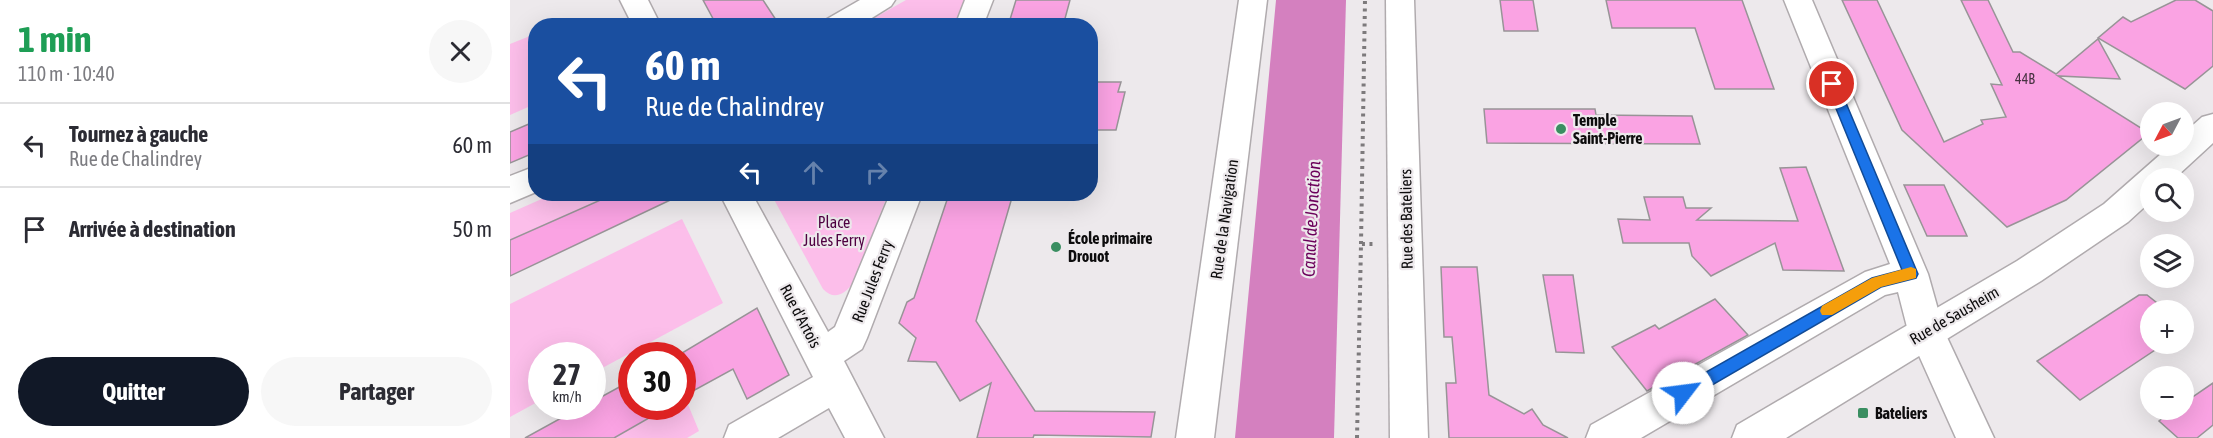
<!DOCTYPE html>
<html lang="fr">
<head>
<meta charset="utf-8">
<style>
  body { margin:0; font-family:"Asap Condensed",sans-serif; background:#f7f7f7; color:#2b2b33; height:100vh; display:flex; flex-direction:column; font-size:22px; white-space:nowrap }
  * { box-sizing:border-box; margin:0 }
  p { font-size:20px; color:#7c7c81 }
  .icon { flex:none; width:33px; height:33px; fill:none; stroke:currentColor; stroke-width:2; stroke-linecap:round; stroke-linejoin:round }
  .map { position:relative; flex:1; overflow:hidden }
  .details { display:flex; flex-direction:column; background:#fff; width:510px }
  .details>* { flex:none }
  .hud { position:absolute; left:18px; top:18px; width:570px; height:183px; border-radius:24px; box-shadow:0 6px 24px #0002; background:#1a4fa0; color:#fff; overflow:hidden }
  .needle { width:39px; rotate:229deg }
  .fabs { position:absolute; left:1630px; top:102px; display:grid; gap:12px }
  .fabs a { display:grid; place-items:center; width:54px; height:54px; border-radius:50%; background:#fff; box-shadow:0 6px 24px #0002; font-size:30px }
  .speed { position:absolute; left:18px; top:342px; display:flex; gap:12px; font-size:30px; font-weight:700; text-align:center }
  .speed>* { display:grid; place-content:center; width:78px; height:78px; border-radius:50%; background:#fff; box-shadow:0 6px 24px #0002; line-height:1 }
  .speed small { font-size:15px; font-weight:400 }
  .speed .limit { border:9px solid #d22; background:#fff; color:#111 }
  .pin { position:absolute; display:grid; place-items:center; width:51px; height:51px; color:#fff; margin:-26px; border:3px solid #fff; border-radius:50%; box-shadow:0 2px 6px #0007 }
  .me { position:absolute; width:66px; margin:-33px; rotate:60deg; stroke-linejoin:round; filter:drop-shadow(0 0 4px #0008) }
  .turn { display:flex; align-items:center; gap:21px; height:126px; padding:0 18px; font-size:27px }
  .turn .icon { width:78px; height:78px; stroke-width:2.5 }
  .turn b { display:block; font-size:42px; line-height:51px }
  .lanes { display:flex; align-items:center; height:57px; padding:0 18px; background:#0003; justify-content:center; gap:30px; direction:ltr }
  .lanes .off { opacity:.35 }
  .round { display:grid; place-items:center; flex:none; width:63px; height:63px; border-radius:32px; background:#f7f7f7 }
  .overview { display:flex; align-items:center; justify-content:space-between; height:102px; padding:0 18px }
  h1 { font-size:36px; font-weight:700; line-height:45px; color:#1e9e55 }
  .primary-button { display:flex; gap:12px; margin-top:auto; padding:12px 18px }
  .primary-button a { flex:1; height:69px; border-radius:36px; background:#111827; color:#fff; font-size:24px; font-weight:700; line-height:69px; text-align:center }
  .primary-button a+a { background:#f7f7f7; color:#2b2b33 }
  ul { padding:0; list-style:none }
  li { display:flex; align-items:center; gap:18px; height:84px; padding:0 18px; border-top:2px solid #e1e1e2 }
  li div { flex:1 }
  li b { display:block; font-size:22px }
  li em { font-style:normal }
  main { display:flex; flex:1; min-height:0 }
  .map>svg:first-child { display:block }
  .green { fill:#fcbeea }
  .water { fill:#d480bf }
  .building { fill:#faa3e3; stroke:#989497; stroke-width:1.5 }
  .lines { fill:none; stroke-linecap:round; stroke-linejoin:round }
  .street-casing { stroke:#b0abae; stroke-width:3 }
  .secondary-casing { stroke:#b0abae; stroke-width:3 }
  .path { stroke:#7d7a7c; stroke-width:4; stroke-dasharray:3 4.5; stroke-linecap:butt }
  .street { fill:#fff; fill-rule:evenodd }
  .secondary { fill:#fff; fill-rule:evenodd }
  .route { fill:#1a73e8; stroke:#114b97; stroke-width:1.5 }
  .slow { fill:#f59e0b }
  .poi-dot { fill:#3a8e61; stroke:#ede9ec; stroke-width:2 }
  .labels { text-anchor:middle; dominant-baseline:central; stroke-width:4.5; stroke-linejoin:round; paint-order:stroke }
  .number-label { font-size:14px; fill:#483242 }
  .poi-label { font-size:16px; font-weight:bold; fill:#0d0c0d; stroke:#ede9ec; text-anchor:start }
  .street-label { font-size:16px; fill:#0d0c0d; stroke:#ede9ec }
  .park-label { font-size:16px; fill:#4f0142; stroke:#ede9ec }
  .water-label { font-size:18px; font-style:italic; fill:#6b005a; stroke:#ede9ec }
</style>
</head>
<body>
<main>
<section class="details">
<div class="overview"><div><h1>1 min</h1><p>110 m · 10:40</p></div><a class="round"><svg class="icon" aria-label="close" viewBox="0 0 24 24"><path d="M6 6l12 12M18 6L6 18"/></svg></a></div>
<ul>
<li><svg class="icon" aria-label="left" viewBox="0 0 24 24"><path d="M17 20v-9H6M10 6l-5 5 5 5"/></svg><div><b>Tournez à gauche</b><p>Rue de Chalindrey</p></div><em>60 m</em></li>
<li><svg class="icon" aria-label="arrive" viewBox="0 0 24 24"><path d="M6 21V4h12l-3 4 3 4H6"/></svg><div><b>Arrivée à destination</b></div><em>50 m</em></li>
</ul>
<div class="primary-button"><a>Quitter</a><a>Partager</a></div>
</section>
<div class="map">
<svg width="1703" height="438" viewBox="0 0 1703 438">
  <rect width="100%" height="100%" fill="#ede9ec"/>
  <g class="green">
    <polygon points="396,0 455,0 445,25 352,25"/>
    <polygon points="25,34 25,104 0,115 0,44"/>
    <polygon points="43,194 90,194 92,200 0,240 0,213"/>
    <path d="M261 194H378L343 283C335 294 324 301 313 289Z"/>
    <polygon points="172,219 213,303 83,373 82,356 32,356 31,400 0,417 0,304"/>
    <polygon points="174,395 189,431 177,438 104,438 140,418 139,415 153,407 172,406"/>
  </g>
  <polygon class="water" points="766,0 836,0 824,438 725,438"/>
  <g class="building">
    <polygon points="193,0 253,0 270,26 207,26"/>
    <polygon points="506,0 560,0 553,26 498,26"/>
    <polygon points="990,0 1023,0 1028,31 994,31"/>
    <polygon points="1096,0 1232,0 1264,89 1205,89 1185,28 1102,28"/>
    <polygon points="1332,0 1367,0 1434,142 1473,124 1471,120 1496,117 1481,84 1492,85 1451,0 1478,0 1503,52 1510,52 1546,74 1588,39 1610,79 1548,76 1639,133 1556,200 1497,227 1392,130"/>
    <polygon points="1666,0 1685,0 1703,11 1703,66 1675,89 1588,38 1613,17 1621,22"/>
    <polygon points="580,82 611,82 608,92 615,92 606,130 580,130"/>
    <polygon points="974,109 1085,109 1086,115 1182,116 1190,144 977,143"/>
    <polygon points="26,121 26,152 0,163 0,132"/>
    <polygon points="1296,167 1334,271 1273,270 1265,243 1201,276 1182,256 1179,243 1113,243 1108,219 1140,220 1134,197 1173,197 1176,208 1201,208 1187,220 1288,221 1270,168"/>
    <polygon points="1394,185 1434,185 1457,236 1417,236"/>
    <polygon points="104,194 173,194 0,276 0,240"/>
    <polygon points="439,194 503,194 466,321 525,411 645,412 641,437 524,435 523,438 467,438 481,383 450,401 426,362 398,361 406,338 389,323 397,302 404,298"/>
    <polygon points="931,267 967,267 979,395 1014,414 1022,409 1033,425 1058,438 939,438 936,383 946,383 942,337 934,337"/>
    <polygon points="1033,275 1063,275 1074,353 1046,352"/>
    <polygon points="1629,295 1637,295 1656,310 1641,310 1641,344 1654,344 1570,400 1527,361"/>
    <polygon points="1205,299 1238,335 1137,391 1102,347 1145,325 1149,329"/>
    <polygon points="247,308 279,375 237,399 223,369 172,397 172,356 167,356"/>
    <polygon points="122,380 122,406 160,406 104,438 15,438 73,406 82,406 82,402"/>
    <polygon points="1703,383 1703,425 1687,438 1668,438 1649,421 1663,410 1674,410 1674,403"/>
  </g>
  <g class="lines">
    <g class="street-casing">
      <g id="street">
        <polygon points="110,0 138,0 151,26 123,26"/>
        <polygon points="350,0 385,0 381,6 349,26 313,26 317,19"/>
        <polygon points="455,0 483,0 473,26 445,26"/>
        <polygon points="729,0 757,0 704,438 666,438"/>
        <polygon points="876,0 904,0 918,438 880,438"/>
        <polygon points="1274,0 1302,0 1418,274 1434,331 1484,438 1446,438 1398,331 1388,292 1375,295 1131,438 1076,438 1081,425 1355,272 1380,264"/>
        <polygon points="26,166 26,192 0,203 0,176"/>
        <polygon points="210,194 242,194 318,332 325,327 380,194 412,194 357,338 352,349 334,361 374,438 335,438 319,408 268,438 214,438 219,425 303,377"/>
      </g>
    </g>
    <g class="secondary-casing">
      <polygon id="secondary" points="1703,114 1703,143 1665,178 1641,178 1641,201 1618,222 1531,281 1276,438 1222,438 1227,425 1507,261 1594,204 1660,146 1674,146 1674,133 1692,117"/>
    </g>
    <g class="path">
      <polyline points="851,244 855,0"/>
      <polyline points="847,438 851,244 863,244"/>
    </g>
    <use href="#street" class="street"/>
    <use href="#secondary" class="secondary"/>
  </g>
  <polygon class="route" points="1322,80 1328,84 1408,274 1406,278 1371,287 1178,399 1168,399 1165,393 1168,388 1362,278 1392,270 1316,84"/>
  <polygon class="slow" points="1401,267 1406,269 1406,278 1371,287 1322,315 1312,315 1310,311 1312,306 1362,278"/>
  <g class="poi-dot">
    <circle cx="1051" cy="129" r="6"/>
    <circle cx="546" cy="247" r="6"/>
    <rect x="1347" y="407" width="12" height="12" rx="3"/>
  </g>
  <g class="labels">
    <g class="number-label">
      <text x="1515" y="79">44B</text>
    </g>
    <g class="poi-label">
      <text x="1063" y="120">Temple<tspan x="1063" dy="18">Saint-Pierre</tspan></text>
      <text x="558" y="238">École primaire<tspan x="558" dy="18">Drouot</tspan></text>
      <text x="1365" y="413">Bateliers</text>
    </g>
    <g class="street-label">
      <text transform="translate(714 219) rotate(-82)">Rue de la Navigation</text>
      <text transform="translate(896 219) rotate(-91)">Rue des Bateliers</text>
      <text transform="translate(362 281) rotate(-69)">Rue Jules Ferry</text>
      <text transform="translate(1444 315) rotate(-30)">Rue de Sausheim</text>
      <text transform="translate(291 316) rotate(62)">Rue d'Artois</text>
    </g>
    <g class="park-label">
      <text x="324" y="222">Place<tspan x="324" dy="18">Jules Ferry</tspan></text>
    </g>
    <g class="water-label">
      <text transform="translate(801 219) rotate(-87)">Canal de Jonction</text>
    </g>
  </g>
</svg>
<div class="fabs">
<a><svg class="needle" viewBox="-14 -14 28 28"><path d="M0-13l5 13h-10z" fill="#e53935"/><path d="M0 13l5-13h-10z" fill="#7c7c81"/></svg></a>
<a><svg class="icon" aria-label="search" viewBox="0 0 24 24"><circle cx="10" cy="10" r="6"/><path d="M15 15l6 6"/></svg></a>
<a><svg class="icon" aria-label="layers" viewBox="0 0 24 24"><path d="M12 4l9 5-9 5-9-5zM3 14l9 5 9-5"/></svg></a>
<a>+</a>
<a>−</a>
</div>
<div class="speed"><div>27<small>km/h</small></div><div class="limit">30</div></div>
<div class="pin" style="left:1322px;top:84px;background:#d93025"><svg class="icon" aria-label="arrive" viewBox="0 0 24 24"><path d="M6 21V4h12l-3 4 3 4H6"/></svg></div>
<svg class="me" style="left:1173px;top:393px" viewBox="-20 -20 40 40"><circle r="19" fill="#fff"/><path d="M0-13L10 11 0 6-10 11z" fill="#1a73e8"/></svg>
<div class="hud">
<div class="turn"><svg class="icon" aria-label="left" viewBox="0 0 24 24"><path d="M17 20v-9H6M10 6l-5 5 5 5"/></svg><div><b>60 m</b>Rue de Chalindrey</div></div>
<div class="lanes"><svg class="icon" aria-label="left" viewBox="0 0 24 24"><path d="M17 20v-9H6M10 6l-5 5 5 5"/></svg><svg class="icon off" aria-label="ahead" viewBox="0 0 24 24"><path d="M12 20V5M6 11l6-6 6 6"/></svg><svg class="icon off" aria-label="right" viewBox="0 0 24 24"><path d="M7 20v-9h11M14 6l5 5-5 5"/></svg></div>
</div>
</div>
</main>
</body>
</html>
